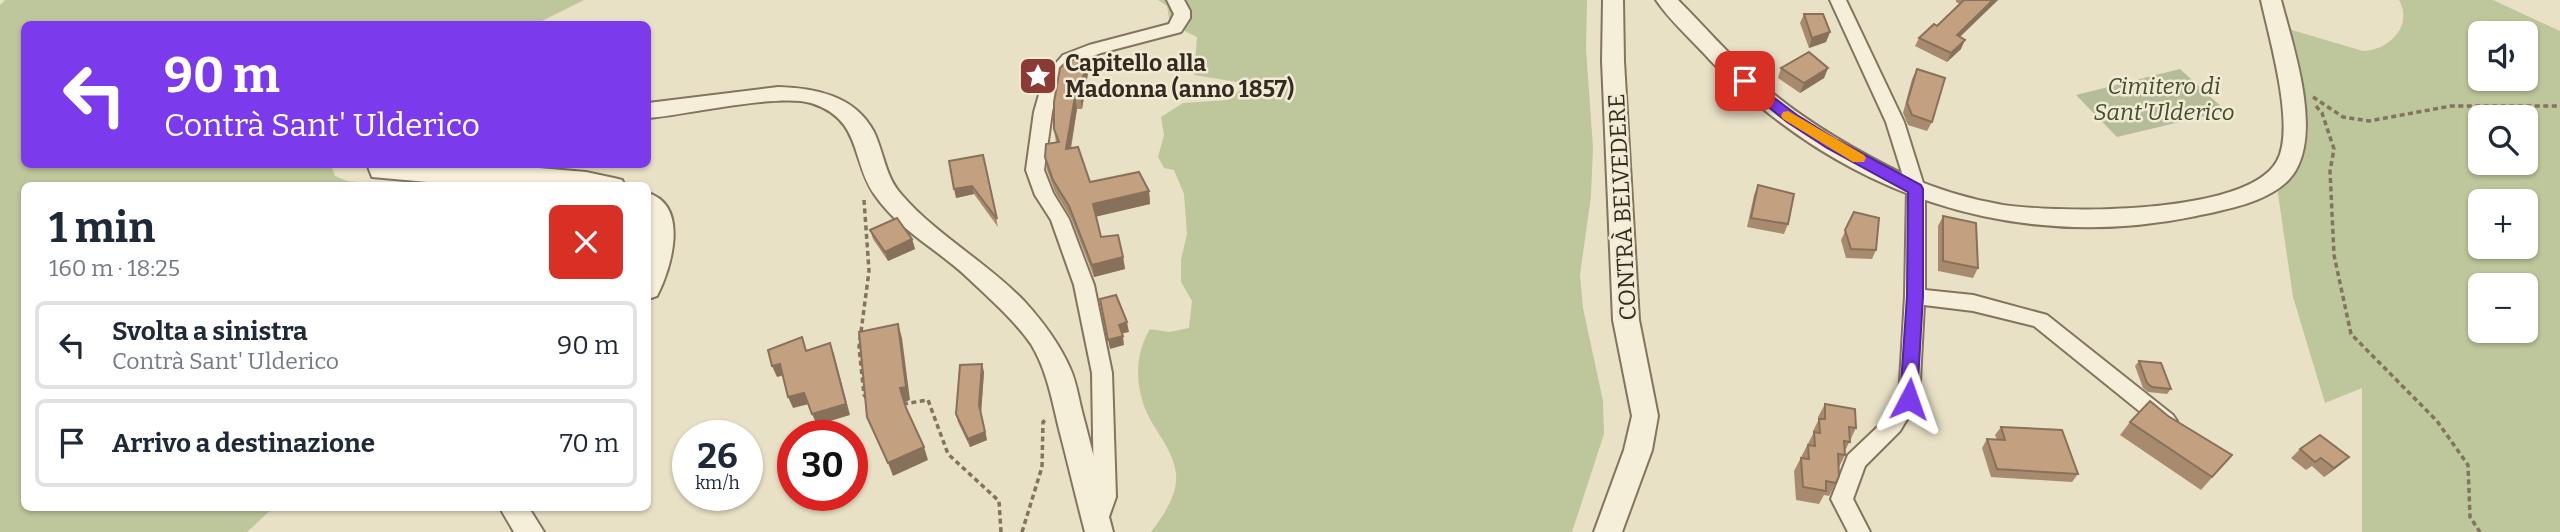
<!DOCTYPE html>
<html lang="it">
<head>
<meta charset="utf-8">
<style>
  body { margin:0; font-family:Bitter,serif; background:#f2f2f3; color:#1f2937; height:100vh; display:flex; flex-direction:column; font-size:26px; white-space:nowrap }
  * { box-sizing:border-box; margin:0 }
  p { font-size:23px; color:#747a83 }
  .icon { flex:none; width:38px; height:38px; fill:none; stroke:currentColor; stroke-width:2; stroke-linecap:round; stroke-linejoin:round }
  .map { position:relative; flex:1; overflow:hidden }
  .panel { position:absolute; left:21px; top:182px; width:630px; height:329px; display:flex; flex-direction:column; background:#fff; border-radius:10px; box-shadow:0 2px 5px #0004 }
  .panel>* { flex:none }
  .hud { position:absolute; left:21px; top:21px; width:630px; height:147px; border-radius:10px; box-shadow:0 2px 5px #0004; background:#7c3aed; color:#fff; overflow:hidden }
  .buttons { position:absolute; left:2468px; top:21px; display:grid; gap:14px }
  .buttons a { display:grid; place-items:center; width:70px; height:70px; border-radius:10px; background:#fff; box-shadow:0 2px 5px #0004; font-size:35px }
  .speed { position:absolute; left:672px; top:420px; display:flex; gap:14px; font-size:35px; font-weight:700; text-align:center }
  .speed>* { display:grid; place-content:center; width:91px; height:91px; border-radius:50%; background:#fff; box-shadow:0 2px 5px #0004; line-height:1 }
  .speed small { font-size:18px; font-weight:400 }
  .speed .limit { border:10px solid #d22; background:#fff; color:#111 }
  .pin { position:absolute; display:grid; place-items:center; width:60px; height:60px; color:#fff; margin:-30px; border-radius:14px; box-shadow:0 4px 10px #0006 }
  .me { position:absolute; width:77px; margin:-38px; rotate:4deg; stroke-linejoin:round; filter:drop-shadow(0 0 5px #0008) }
  .turn { display:flex; align-items:center; gap:24px; height:147px; padding:0 28px; font-size:32px }
  .turn .icon { width:91px; height:91px; stroke-width:2.5 }
  .turn b { display:block; font-size:49px; line-height:60px }
  .round { display:grid; place-items:center; flex:none; width:74px; height:74px; border-radius:10px; background:#f2f2f3 }
  .summary { display:flex; align-items:center; justify-content:space-between; height:119px; padding:0 28px }
  h1 { font-size:42px; font-weight:700; line-height:52px }
  ul { padding:0; list-style:none }
  li { display:flex; align-items:center; gap:21px; height:88px; margin:0 14px 10px; padding:0 14px; border:4px solid #e0e1e3; border-radius:10px }
  li div { flex:1 }
  li b { display:block; font-size:26px }
  li em { font-style:normal }
  .map>svg:first-child { display:block }
  .green { fill:#bec69b; fill-rule:evenodd }
  .cemetery { fill:#b5bc99 }
  .lines { fill:none; stroke-linecap:round; stroke-linejoin:round }
  .minor-casing { stroke:#82745e; stroke-width:4 }
  .tertiary-casing { stroke:#82745e; stroke-width:4 }
  .path { stroke:#82745e; stroke-width:3.5; stroke-dasharray:5 3.5; stroke-linecap:butt }
  .minor { fill:#f5eed8; fill-rule:evenodd }
  .tertiary { fill:#f5eed8; fill-rule:evenodd }
  .wall { fill:#a88a6e }
  .shaded-wall { fill:#88715a }
  .building { fill:#c3a180; stroke:#88715a; stroke-width:2 }
  .route { fill:#7c3aed; stroke:#51269a; stroke-width:2 }
  .slow { fill:#f59e0b }
  .labels { text-anchor:middle; dominant-baseline:central; stroke-width:5; stroke-linejoin:round; paint-order:stroke }
  .poi-label { font-size:23px; font-weight:bold; fill:#342b20; stroke:#f1ebd5; text-anchor:start }
  .park-label { font-size:23px; font-style:italic; fill:#424e29; stroke:#f1ebd5 }
  .street-label { font-size:23px; fill:#342b20; stroke:#f1ebd5 }
</style>
</head>
<body>
<div class="map">
<svg width="2560" height="532" viewBox="0 0 2560 532">
  <rect width="100%" height="100%" fill="#e9e1c6"/>
  <g class="green">
    <polygon points="5,0 584,0 536,24 24,24 24,164 331,165 335,176 347,181 366,183 24,186 24,508 273,508 247,532 0,532 0,5"/>
    <path d="M1158 0H1587L1586 49 1593 147 1591 196 1580 275 1583 308 1603 401 1604 434 1572 532H1151C1163 516 1178 495 1176 474 1174 454 1161 438 1151 421 1135 392 1133 357 1150 329L1169 332 1189 328 1192 301 1181 282V260L1187 234 1184 194 1174 170 1164 168 1158 157 1164 135 1161 117 1183 103 1227 100 1249 84 1194 75 1197 37 1170 24 1167 6Z"/>
    <path d="M2399 0H2493L2560 31V532H2362V388L2325 403 2293 297 2276 180 2286 172 2282 27 2363 51C2388 51 2414 26 2399 0ZM2480 33H2525V79H2480ZM2480 117H2525V163H2480ZM2480 201H2525V247H2480ZM2480 285H2525V331H2480Z"/>
  </g>
  <polygon class="cemetery" points="2180,69 2226,111 2117,137 2076,95"/>
  <g class="lines">
    <g class="minor-casing">
      <g id="minor">
        <polygon points="1167,0 1184,0 1190,11 1190,18 1181,32 1101,53 1075,63 1060,79 1052,112 1044,170 1053,193 1069,219 1094,285 1112,373 1116,497 1105,528 1097,531 1089,528 1086,521 1094,497 1092,373 1074,285 1051,220 1035,195 1026,170 1034,112 1044,77 1063,55 1089,45 1169,24 1174,14"/>
        <polygon points="1830,0 1846,0 1904,122 1925,189 1925,290 1973,295 2047,315 2173,415 2177,421 2173,427 2166,430 2159,427 2034,326 1973,311 1924,305 1919,399 1900,431 1865,466 1853,499 1870,532 1848,532 1831,499 1848,455 1886,419 1899,398 1905,296 1907,189 1886,122"/>
      </g>
    </g>
    <g class="tertiary-casing">
      <g id="tertiary">
        <polygon points="1603,0 1623,0 1624,61 1639,320 1658,416 1652,450 1622,532 1594,532 1624,450 1632,416 1613,320 1602,61"/>
        <path d="M1656 0H1678C1704 26 1728 54 1756 79 1800 119 1854 150 1907 176 1938 190 1970 199 2003 205 2058 213 2247 216 2277 161 2296 128 2269 37 2261 0H2281C2293 46 2319 122 2298 166 2283 200 2229 209 2196 216 2012 254 1839 194 1709 59 1692 40 1670 21 1656 0Z"/>
        <path d="M778 87C814 88 855 95 874 132 884 153 885 176 901 194 937 236 987 262 1025 302 1043 322 1059 343 1070 368 1077 383 1079 402 1084 419 1094 457 1103 494 1113 532H1085C1076 498 1068 463 1059 429 1052 400 1047 370 1031 344 1014 320 990 299 969 279 938 249 899 231 874 194 851 160 862 119 811 103 779 93 685 115 648 118V103Z"/>
        <polygon points="367,164 527,167 586,172 614,178 622,180 625,186 438,183 372,177"/>
        <path d="M648 193C690 206 671 269 657 296L648 299 650 233Z"/>
        <polygon points="500,508 529,508 544,532 514,532"/>
      </g>
    </g>
    <g class="path">
      <polyline points="2313,97 2343,117 2369,121 2451,106 2560,106"/>
      <polyline points="2316,106 2322,113 2334,149 2330,171 2334,255 2351,334 2437,421 2468,465 2470,517 2480,532"/>
      <polyline points="864,200 869,271 859,347 864,395 868,400"/>
      <polyline points="903,404 928,400 948,454 999,501 1001,532"/>
      <polyline points="1022,532 1042,467 1043,422 1047,419"/>
    </g>
    <use href="#minor" class="minor"/>
    <use href="#tertiary" class="tertiary"/>
  </g>
  <g class="wall">
    <polygon points="1956,0 1998,0 1960,37 1961,49 1947,62 1915,46 1919,38 1937,26 1960,4 1956,2"/>
    <polygon points="1804,14 1830,32 1826,42 1809,48 1800,23"/>
    <polygon points="1086,60 1088,73 1082,109 1077,109 1071,149 1090,182 1149,191 1150,204 1096,216 1101,237 1123,257 1125,269 1094,277 1071,218 1055,192 1047,170 1045,157 1056,142 1054,129"/>
    <polygon points="1781,68 1828,68 1824,78 1800,93 1778,78"/>
    <polygon points="1917,69 1932,122 1927,131 1908,125 1903,113 1912,79"/>
    <polygon points="983,155 998,227 974,194 956,198"/>
    <polygon points="1758,185 1788,224 1784,234 1747,227 1754,195"/>
    <polygon points="1854,212 1876,250 1872,259 1846,258 1841,240"/>
    <polygon points="1943,216 1978,268 1973,278 1938,271 1938,226"/>
    <polygon points="870,230 912,239 915,249 888,261 873,239"/>
    <polygon points="2139,361 2171,389 2167,394 2148,392 2143,388 2135,366"/>
    <polygon points="984,372 981,413 987,440 970,447 958,422 956,414"/>
    <polygon points="1825,404 1856,428 1845,451 1845,455 1839,467 1836,483 1829,496 1824,495 1819,504 1796,500 1794,471 1813,434 1813,431 1818,421 1818,417"/>
    <polygon points="2168,416 2232,455 2201,490 2120,435 2130,422"/>
    <polygon points="2001,427 2078,474 2072,482 1991,477 1982,448 1987,439 1997,440 1995,435"/>
    <polygon points="2300,449 2349,457 2340,465 2324,477 2312,466 2306,470 2291,458"/>
  </g>
  <g class="shaded-wall">
    <polygon points="1993,0 1998,0 1952,44 1957,35"/>
    <polygon points="1830,32 1826,42 1809,48 1812,38"/>
    <polygon points="1965,40 1961,49 1947,62 1951,53"/>
    <polygon points="1086,60 1088,73 1082,109 1080,96"/>
    <polygon points="1828,68 1824,78 1800,93 1804,83"/>
    <polygon points="1075,96 1077,109 1068,162 1066,149"/>
    <polygon points="972,186 974,194 956,198 954,189"/>
    <polygon points="1149,191 1150,204 1095,217 1093,204"/>
    <polygon points="912,239 915,249 888,261 885,252"/>
    <polygon points="1123,257 1125,269 1094,277 1092,265"/>
    <polygon points="1127,322 1129,332 1120,334 1119,325"/>
    <polygon points="898,324 902,338 910,400 905,402 910,421 900,388"/>
    <polygon points="1123,336 1124,345 1110,349 1108,340"/>
    <polygon points="830,343 834,354 850,415 817,425 812,414"/>
    <polygon points="780,364 785,375 777,377 772,366"/>
    <polygon points="982,364 984,372 981,413 987,440 970,447 968,439"/>
    <polygon points="804,393 809,404 793,408 788,397"/>
    <polygon points="924,447 928,460 893,476 888,463"/>
    <polygon points="2349,457 2340,465 2324,477 2334,468"/>
  </g>
  <g class="building">
    <polygon points="1964,0 1993,0 1957,35 1965,40 1951,53 1919,38 1934,24 1937,26"/>
    <polygon points="1804,14 1823,14 1830,32 1812,38"/>
    <polygon points="1809,52 1828,68 1804,83 1781,68"/>
    <polygon points="1068,60 1086,60 1080,96 1075,96 1066,149 1078,147 1090,182 1139,172 1149,191 1093,204 1101,237 1118,235 1123,257 1092,265 1069,206 1053,180 1045,157 1046,144 1059,142 1054,129 1054,102 1060,68"/>
    <polygon points="1917,69 1945,78 1932,122 1912,115 1907,103"/>
    <polygon points="983,155 997,219 972,186 954,189 949,161"/>
    <polygon points="1758,185 1794,194 1788,224 1751,218"/>
    <polygon points="1854,212 1879,218 1876,250 1851,249 1845,230"/>
    <polygon points="1943,216 1976,223 1978,268 1943,261"/>
    <polygon points="897,218 912,239 885,252 870,230"/>
    <polygon points="1116,295 1127,322 1119,325 1123,336 1108,340 1100,299"/>
    <polygon points="898,324 906,387 900,388 906,408 924,447 888,463 867,417 859,332"/>
    <polygon points="802,337 806,351 830,343 846,404 812,414 804,393 788,397 780,364 772,366 768,350"/>
    <polygon points="2139,361 2161,363 2171,389 2152,387 2147,383"/>
    <polygon points="982,364 979,405 985,432 968,439 956,414 960,365"/>
    <polygon points="2150,401 2168,416 2232,455 2212,477 2130,422"/>
    <polygon points="1825,404 1855,409 1856,428 1849,427 1850,442 1844,441 1845,455 1838,454 1839,476 1836,483 1826,481 1826,491 1803,487 1801,458 1809,459 1808,445 1815,446 1814,432 1820,433 1819,419 1825,419"/>
    <polygon points="2001,427 2062,430 2078,474 1997,469 1987,439 2005,440"/>
    <polygon points="2320,435 2349,457 2334,468 2321,458 2315,462 2300,449"/>
  </g>
  <polygon class="route" points="1745,76 1797,115 1837,140 1921,185 1923,189 1923,296 1917,399 1915,404 1902,404 1900,399 1907,296 1908,192 1827,148 1787,122 1740,84 1740,77"/>
  <polygon class="slow" points="1788,111 1864,155 1866,158 1864,162 1853,162 1783,119 1781,116 1783,112"/>
  <defs>
    <g id="sight-square" transform="scale(2.0125)"><rect x="-9" y="-9" width="18" height="18" rx="4" fill="#8b3a35" stroke="#f1ebd5"/><path d="M0-6L1.8-2.2L6-1.7L2.9 1.2L3.7 5.4L0 3.3L-3.7 5.4L-2.9 1.2L-6-1.7L-1.8-2.2Z" fill="#fff"/></g>
  </defs>
  <g fill-rule="evenodd">
    <use href="#sight-square" x="1038" y="76"/>
  </g>
  <g class="labels">
    <g class="poi-label">
      <text x="1065" y="63">Capitello alla<tspan x="1065" dy="26">Madonna (anno 1857)</tspan></text>
    </g>
    <g class="park-label">
      <text x="2164" y="86">Cimitero di<tspan x="2164" dy="26">Sant'Ulderico</tspan></text>
    </g>
    <g class="street-label">
      <text transform="translate(1622 207) rotate(-93)">CONTRÀ BELVEDERE</text>
    </g>
  </g>
</svg>
<div class="buttons">
<a><svg class="icon" aria-label="sound" viewBox="0 0 24 24"><path d="M4 9h4l5-4v14l-5-4H4zM17 9q2 3 0 6"/></svg></a>
<a><svg class="icon" aria-label="search" viewBox="0 0 24 24"><circle cx="10" cy="10" r="6"/><path d="M15 15l6 6"/></svg></a>
<a>+</a>
<a>−</a>
</div>
<div class="speed"><div>26<small>km/h</small></div><div class="limit">30</div></div>
<div class="pin" style="left:1745px;top:81px;background:#d93025"><svg class="icon" aria-label="arrive" viewBox="0 0 24 24"><path d="M6 21V4h12l-3 4 3 4H6"/></svg></div>
<svg class="me" style="left:1909px;top:399px" viewBox="-20 -20 40 40"><path d="M0-17L14 15 0 8-14 15z" fill="#7c3aed" stroke="#fff" stroke-width="4"/></svg>
<div class="hud">
<div class="turn"><svg class="icon" aria-label="left" viewBox="0 0 24 24"><path d="M17 20v-9H6M10 6l-5 5 5 5"/></svg><div><b>90 m</b>Contrà Sant' Ulderico</div></div>
</div>
<section class="panel">
<div class="summary"><div><h1>1 min</h1><p>160 m · 18:25</p></div><a class="round" style="background:#d93025;color:#fff"><svg class="icon" aria-label="close" viewBox="0 0 24 24"><path d="M6 6l12 12M18 6L6 18"/></svg></a></div>
<ul>
<li><svg class="icon" aria-label="left" viewBox="0 0 24 24"><path d="M17 20v-9H6M10 6l-5 5 5 5"/></svg><div><b>Svolta a sinistra</b><p>Contrà Sant' Ulderico</p></div><em>90 m</em></li>
<li><svg class="icon" aria-label="arrive" viewBox="0 0 24 24"><path d="M6 21V4h12l-3 4 3 4H6"/></svg><div><b>Arrivo a destinazione</b></div><em>70 m</em></li>
</ul>
</section>
</div>
</body>
</html>
